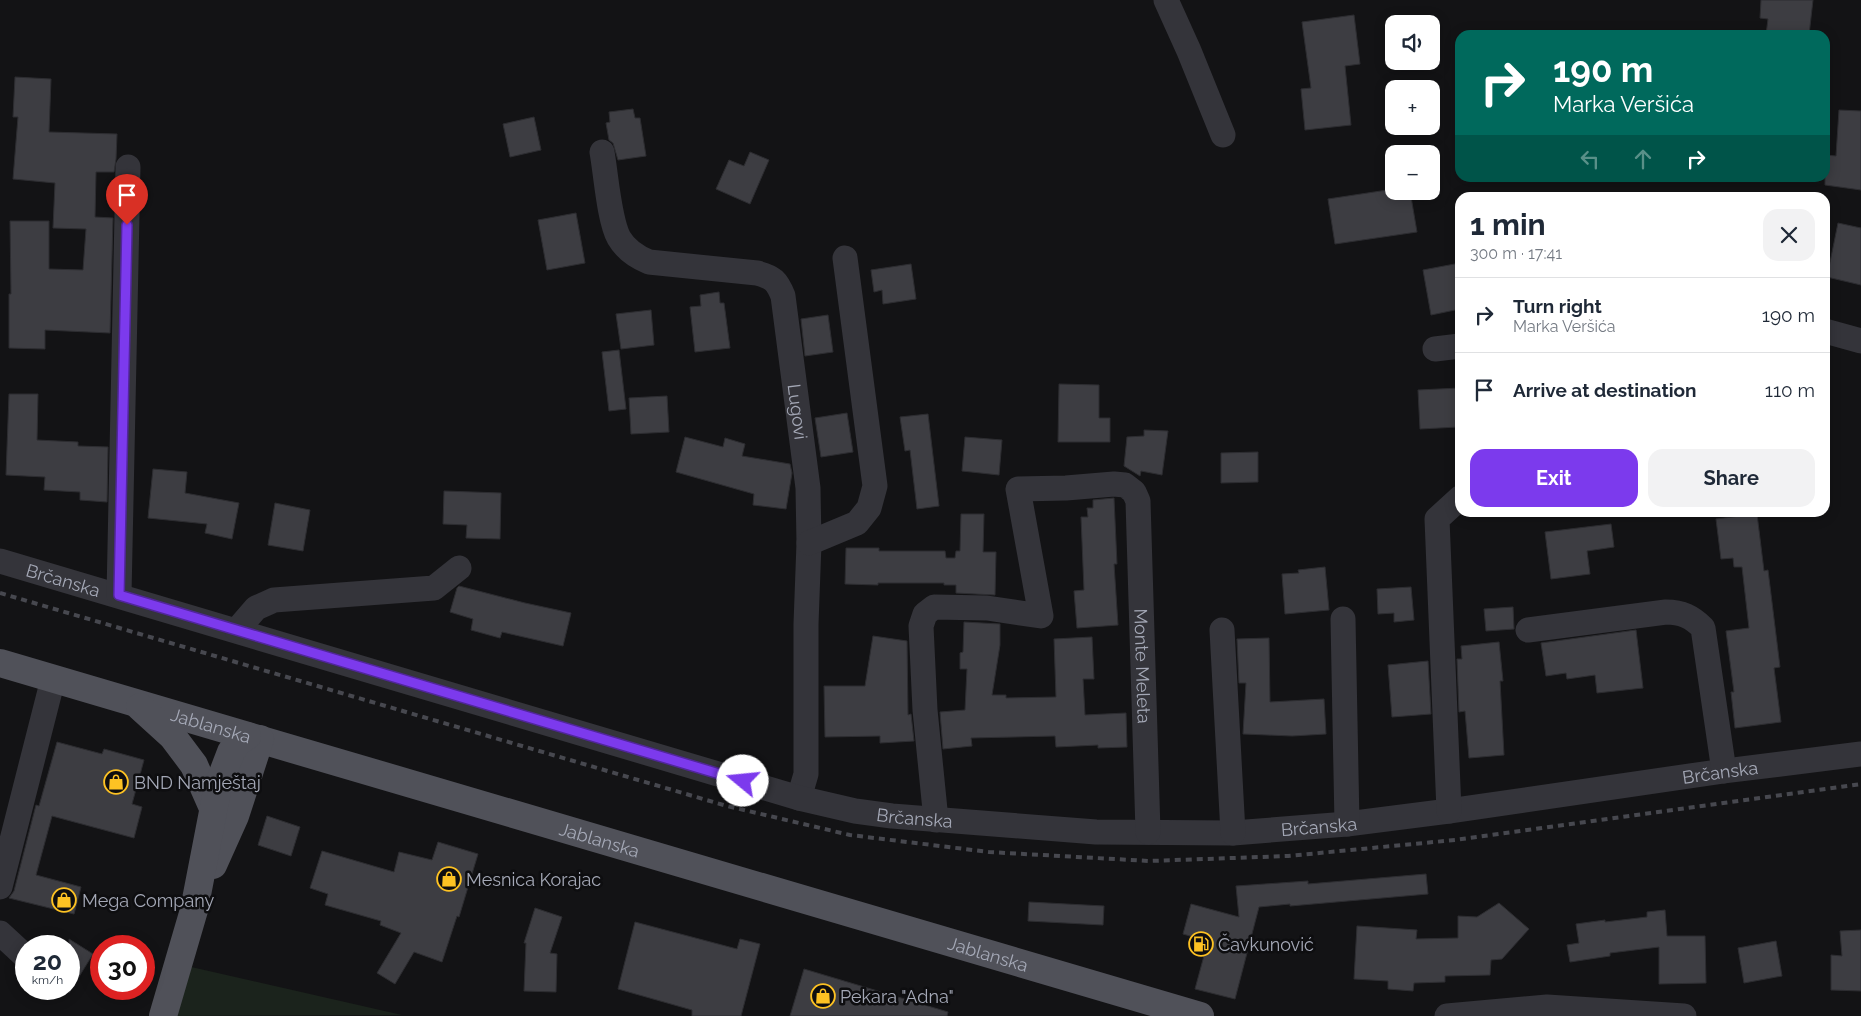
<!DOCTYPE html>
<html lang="en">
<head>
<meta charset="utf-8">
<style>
  body { margin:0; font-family:Raleway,sans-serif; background:#f2f2f3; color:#1f2937; height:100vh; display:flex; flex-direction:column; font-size:19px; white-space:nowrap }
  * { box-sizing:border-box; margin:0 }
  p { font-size:16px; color:#747a83 }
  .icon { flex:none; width:28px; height:28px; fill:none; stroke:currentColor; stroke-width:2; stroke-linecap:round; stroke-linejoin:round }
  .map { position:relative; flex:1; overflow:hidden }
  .panel { position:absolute; left:1455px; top:192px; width:375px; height:325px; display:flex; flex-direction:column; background:#fff; border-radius:15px; box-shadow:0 2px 12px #0003 }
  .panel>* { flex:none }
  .guide { position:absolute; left:1455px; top:30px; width:375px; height:152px; border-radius:15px; box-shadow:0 2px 12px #0003; background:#00695c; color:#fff; overflow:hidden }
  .tools { position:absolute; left:1385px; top:15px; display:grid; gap:10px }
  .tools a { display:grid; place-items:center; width:55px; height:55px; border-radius:10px; background:#fff; box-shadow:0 2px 12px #0003; font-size:25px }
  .speed { position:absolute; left:15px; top:935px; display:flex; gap:10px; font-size:25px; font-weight:700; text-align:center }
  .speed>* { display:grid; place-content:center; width:65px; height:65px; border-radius:50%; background:#fff; box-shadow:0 2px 12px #0003; line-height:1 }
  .speed small { font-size:12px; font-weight:400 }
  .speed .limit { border:8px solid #d22; background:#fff; color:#111 }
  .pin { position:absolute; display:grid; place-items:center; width:42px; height:42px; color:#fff; margin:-51px -21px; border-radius:50% 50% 50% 0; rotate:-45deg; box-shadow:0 0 5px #0007 }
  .pin .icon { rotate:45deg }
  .me { position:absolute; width:55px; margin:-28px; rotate:287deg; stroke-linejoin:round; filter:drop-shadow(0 0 4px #0008) }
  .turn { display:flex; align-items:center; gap:18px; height:105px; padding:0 15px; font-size:22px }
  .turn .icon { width:65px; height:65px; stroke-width:2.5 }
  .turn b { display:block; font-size:35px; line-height:42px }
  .lanes { display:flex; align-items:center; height:48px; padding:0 15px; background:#0003; justify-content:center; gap:25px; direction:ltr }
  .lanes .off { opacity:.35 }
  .round { display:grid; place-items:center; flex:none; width:52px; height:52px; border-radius:15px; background:#f2f2f3 }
  .overview { display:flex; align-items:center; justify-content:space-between; height:85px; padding:0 15px }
  h1 { font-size:30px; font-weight:700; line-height:38px }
  .button { display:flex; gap:10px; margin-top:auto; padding:10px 15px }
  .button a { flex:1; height:58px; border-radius:15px; background:#7c3aed; color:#fff; font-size:20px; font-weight:700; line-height:58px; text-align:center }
  .button a+a { background:#f2f2f3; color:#1f2937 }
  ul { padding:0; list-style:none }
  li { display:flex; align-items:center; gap:15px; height:75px; padding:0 15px; border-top:1px solid #e0e1e3 }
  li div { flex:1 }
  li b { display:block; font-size:19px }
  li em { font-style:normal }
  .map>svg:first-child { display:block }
  .green { fill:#1b231c }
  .building { fill:#3d3d42; stroke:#2d2d31 }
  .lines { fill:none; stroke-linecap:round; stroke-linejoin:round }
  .minor { stroke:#34343a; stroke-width:25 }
  .primary { stroke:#505159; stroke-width:28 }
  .rail { stroke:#47484f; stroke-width:4; stroke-dasharray:6 5; stroke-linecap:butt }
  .route-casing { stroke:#51269a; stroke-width:12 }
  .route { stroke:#7c3aed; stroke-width:9 }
  .labels { text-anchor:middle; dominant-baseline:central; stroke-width:5; stroke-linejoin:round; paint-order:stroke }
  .street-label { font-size:18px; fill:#a4a8b6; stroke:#0e0e10 }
  .poi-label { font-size:18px; fill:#a4a8b6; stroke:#0e0e10; text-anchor:start }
</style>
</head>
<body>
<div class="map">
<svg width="1861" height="1016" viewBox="0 0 1861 1016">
  <rect width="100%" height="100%" fill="#131315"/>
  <polygon class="green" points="178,964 402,1015 163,1016"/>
  <g class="building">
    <polygon points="1761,0 1813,0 1809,35 1766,35 1768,19 1760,18"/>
    <polygon points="1354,15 1360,64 1345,66 1351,125 1305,130 1301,89 1311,88 1302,22"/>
    <polygon points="15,77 51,79 49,132 117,134 116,159 114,172 96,172 95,217 113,218 110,333 45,330 45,349 9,348 9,294 11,294 10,221 49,221 49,269 83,270 86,229 53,228 55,183 13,179 18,117 13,117"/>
    <polygon points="633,109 635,118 640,118 646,156 618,160 613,143 609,140 606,123 610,122 609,112"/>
    <polygon points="1839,110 1861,111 1861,190 1825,185 1825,155 1836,156"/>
    <polygon points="534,117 541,150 510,157 503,124"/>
    <polygon points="750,152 769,160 750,204 716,189 729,160 744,166"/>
    <polygon points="1394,189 1394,191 1410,191 1417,232 1335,244 1328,199"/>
    <polygon points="576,213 585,263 547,270 538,220"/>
    <polygon points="1838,223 1861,228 1861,285 1827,277"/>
    <polygon points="1460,263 1460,309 1431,315 1423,270"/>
    <polygon points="911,264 916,299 883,304 882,290 874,292 871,270"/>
    <polygon points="719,292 720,303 724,303 730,348 695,352 690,307 701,306 700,295"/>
    <polygon points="651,310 654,345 621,349 616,314"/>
    <polygon points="828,315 833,352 805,356 801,319"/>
    <polygon points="619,350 626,409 609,411 602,352"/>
    <polygon points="1059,384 1099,385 1099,418 1110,418 1110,442 1058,442"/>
    <polygon points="1460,388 1460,423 1458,423 1458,427 1420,429 1418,390"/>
    <polygon points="9,394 38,394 37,440 78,442 78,446 108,447 107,502 80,500 80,492 44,490 45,477 6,475"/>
    <polygon points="667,396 669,432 631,434 629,398"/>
    <polygon points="847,413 853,452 821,457 815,418"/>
    <polygon points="928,414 939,506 917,509 910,450 905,451 900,417"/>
    <polygon points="1144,430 1168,431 1162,475 1141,471 1140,476 1124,466 1127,437 1144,436"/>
    <polygon points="685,437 723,447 725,438 745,444 742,456 790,464 792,473 786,509 753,505 754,494 676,472"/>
    <polygon points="965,437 1002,440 999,475 962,471"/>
    <polygon points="1258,452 1258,482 1221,483 1221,453"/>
    <polygon points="153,469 187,472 185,493 239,503 232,539 205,533 207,524 148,518"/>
    <polygon points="444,491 501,493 500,539 466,538 467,525 443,524"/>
    <polygon points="1114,498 1117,564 1114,564 1118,625 1077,628 1074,591 1084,590 1081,517 1088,517 1087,508 1093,508 1093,500"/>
    <polygon points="275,503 310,510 303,551 268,545"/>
    <polygon points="961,514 984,514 983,552 996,552 995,595 956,593 956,585 944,585 944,583 878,583 878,585 845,584 846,548 879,548 879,551 945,551 946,558 955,558 956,551 960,551"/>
    <polygon points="1757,514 1764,571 1768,570 1780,667 1774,668 1781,722 1735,728 1731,692 1734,692 1726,631 1749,628 1742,567 1734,567 1733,558 1721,559 1716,519"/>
    <polygon points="1611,524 1614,547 1587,551 1590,574 1551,579 1545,532"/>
    <polygon points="1325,567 1329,610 1285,614 1282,574 1299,573 1298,570"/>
    <polygon points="459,586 525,603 571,613 563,646 502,632 500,638 471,630 473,619 450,612 457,588"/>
    <polygon points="1411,587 1414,620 1394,622 1394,613 1378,614 1377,589"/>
    <polygon points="1513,607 1514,629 1486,631 1484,609"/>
    <polygon points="964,622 1000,624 1000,645 992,695 1006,695 1006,698 1056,697 1054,639 1092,637 1094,679 1083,679 1085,715 1126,713 1127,747 1098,748 1098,745 1056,747 1055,736 971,738 972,746 943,749 940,712 965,710 967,669 960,669 960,653 963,652"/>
    <polygon points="1636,630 1643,688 1597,693 1595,675 1567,679 1566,673 1546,676 1541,643"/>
    <polygon points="873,636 907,641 908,715 911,714 914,741 880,743 880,736 825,737 824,686 865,686"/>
    <polygon points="1269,638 1270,702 1324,699 1326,734 1292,736 1243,734 1246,683 1239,683 1237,639"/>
    <polygon points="1499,642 1503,681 1500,681 1504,755 1469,758 1465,711 1459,712 1457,659 1462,659 1461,646"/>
    <polygon points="1428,661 1431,714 1392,717 1388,665"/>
    <polygon points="57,742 102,754 104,749 144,760 132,804 142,807 134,838 52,816 36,875 81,887 74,914 9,898 14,891 36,805 39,806"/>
    <polygon points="267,816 300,827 291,856 258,845"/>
    <polygon points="438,842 478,854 459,917 457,916 442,962 414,952 395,984 377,973 401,933 380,925 381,921 325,905 328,894 310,888 322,851 394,872 399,852 432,860"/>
    <polygon points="1426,874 1428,894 1290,906 1290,904 1259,907 1235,999 1195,989 1208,941 1183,934 1191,904 1239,917 1236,886 1308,881 1308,884"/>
    <polygon points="1029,902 1104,906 1103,925 1028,921"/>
    <polygon points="1499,903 1529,929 1502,959 1491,960 1490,975 1445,976 1445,982 1414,983 1413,991 1388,989 1388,981 1354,979 1357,926 1417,930 1416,939 1458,938 1458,916 1477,917"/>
    <polygon points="535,908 562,917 550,953 557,954 556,992 524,991 526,943 524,943"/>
    <polygon points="1665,910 1667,936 1705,936 1706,983 1659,984 1659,947 1610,953 1610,956 1570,962 1567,945 1579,943 1576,924 1605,920 1605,922 1647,917 1647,912"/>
    <polygon points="635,922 737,949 740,939 760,944 741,1016 692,1016 692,1010 618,989"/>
    <polygon points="1861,930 1861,991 1831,990 1831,955 1842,956 1840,931"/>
    <polygon points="69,939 93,954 69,993"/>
    <polygon points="1776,941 1782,976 1744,983 1738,948"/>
    <polygon points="804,969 948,1012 947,1016 790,1016"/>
  </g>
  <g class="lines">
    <g class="minor">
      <polyline points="1166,0 1189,51 1223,135"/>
      <path id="s1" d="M602 152C606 174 609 220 619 238 626 250 637 257 649 262L757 273C773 277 777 281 783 296L808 488 809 543 806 624V774L799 798"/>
      <polyline points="1825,331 1861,341"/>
      <polyline points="1435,349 1460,346"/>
      <polyline points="809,543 857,523 869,508 875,486 845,258"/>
      <path id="s2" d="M0 561 799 798 855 811 892 816 1096 832 1233 833 1347 824 1449 811 1724 771 1861 754"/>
      <polyline points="119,595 128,167"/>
      <polyline points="1343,619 1347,824"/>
      <polyline points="237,630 256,608 274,600 434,588 459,568"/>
      <polyline points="1222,630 1233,833"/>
      <path d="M1528 630 1666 612C1682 612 1692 617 1703 628L1724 771"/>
      <polyline points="1449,811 1437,519 1460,498"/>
      <path id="s3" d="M936 820 925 710 921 626 925 614 934 607 987 608 1041 616 1018 489 1066 488 1114 484 1125 485 1134 492 1138 501 1148 832"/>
      <polyline points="0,887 53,679"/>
      <polyline points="0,933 26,957"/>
      <polyline points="1447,1016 1547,1007 1684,1016"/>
    </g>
    <g class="primary">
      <path id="s4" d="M0 663 1200 1016"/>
      <polyline points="140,707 173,737 194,765 213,808"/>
      <polyline points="213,865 235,816 260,739"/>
      <polyline points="163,1016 194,910 218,786 231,752 237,743 247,736"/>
    </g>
    <polyline class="rail" points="0,593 727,806 850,835 989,852 1149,861 1288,856 1455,840 1861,784"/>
  </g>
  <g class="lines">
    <g class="route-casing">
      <polyline id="route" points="127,225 119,595 743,781"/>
    </g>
    <use href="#route" class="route"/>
  </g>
  <defs>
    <g id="shop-ring" transform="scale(1.25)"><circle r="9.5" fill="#0e0e10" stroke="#fdc223" stroke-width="1.5"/><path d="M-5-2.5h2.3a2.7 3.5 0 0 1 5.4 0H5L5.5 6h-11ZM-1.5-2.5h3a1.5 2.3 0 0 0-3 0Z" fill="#fdc223"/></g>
    <g id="fuel-ring" transform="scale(1.25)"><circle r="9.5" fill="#0e0e10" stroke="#fdc223" stroke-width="1.5"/><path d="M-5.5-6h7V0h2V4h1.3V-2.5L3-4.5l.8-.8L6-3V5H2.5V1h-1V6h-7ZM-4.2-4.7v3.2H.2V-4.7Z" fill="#fdc223"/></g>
  </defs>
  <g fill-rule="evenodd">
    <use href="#shop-ring" x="116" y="782"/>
    <use href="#shop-ring" x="449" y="879"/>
    <use href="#shop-ring" x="64" y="900"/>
    <use href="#fuel-ring" x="1201" y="944"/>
    <use href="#shop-ring" x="823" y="996"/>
  </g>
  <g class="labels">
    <g class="street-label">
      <text stroke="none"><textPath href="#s1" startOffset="389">Lugovi</textPath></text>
      <text stroke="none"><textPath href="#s2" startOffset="66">Brčanska</textPath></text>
      <text stroke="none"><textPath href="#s3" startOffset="749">Monte Meleta</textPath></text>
      <text stroke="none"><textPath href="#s4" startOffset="220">Jablanska</textPath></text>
      <text stroke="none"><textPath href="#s2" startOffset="1761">Brčanska</textPath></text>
      <text stroke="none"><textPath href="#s2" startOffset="951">Brčanska</textPath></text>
      <text stroke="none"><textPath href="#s2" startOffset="1356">Brčanska</textPath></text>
      <text stroke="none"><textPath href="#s4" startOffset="625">Jablanska</textPath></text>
      <text stroke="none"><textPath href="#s4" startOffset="1030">Jablanska</textPath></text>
    </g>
    <g class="poi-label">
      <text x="134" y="782">BND Namještaj</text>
      <text x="466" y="879">Mesnica Korajac</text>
      <text x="82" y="900">Mega Company</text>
      <text x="1218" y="944">Čavkunović</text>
      <text x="840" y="996">Pekara "Adna"</text>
    </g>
  </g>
</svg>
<div class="tools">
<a><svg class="icon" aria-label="sound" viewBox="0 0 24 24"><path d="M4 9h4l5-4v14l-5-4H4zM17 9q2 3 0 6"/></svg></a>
<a>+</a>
<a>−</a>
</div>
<div class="speed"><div>20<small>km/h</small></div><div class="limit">30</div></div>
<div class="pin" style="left:127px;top:225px;background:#d93025"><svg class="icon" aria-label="arrive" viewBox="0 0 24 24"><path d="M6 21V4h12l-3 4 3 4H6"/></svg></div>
<svg class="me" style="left:743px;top:781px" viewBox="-20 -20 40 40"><circle r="19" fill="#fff"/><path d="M0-13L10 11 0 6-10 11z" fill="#7c3aed"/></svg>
<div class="guide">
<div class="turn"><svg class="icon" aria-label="right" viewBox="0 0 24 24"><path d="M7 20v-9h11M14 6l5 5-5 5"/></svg><div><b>190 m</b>Marka Veršića</div></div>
<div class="lanes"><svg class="icon off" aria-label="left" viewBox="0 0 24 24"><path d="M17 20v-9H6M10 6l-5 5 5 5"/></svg><svg class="icon off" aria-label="ahead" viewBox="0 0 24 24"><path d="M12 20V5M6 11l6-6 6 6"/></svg><svg class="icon" aria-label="right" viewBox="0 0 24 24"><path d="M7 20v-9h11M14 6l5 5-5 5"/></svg></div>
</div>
<section class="panel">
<div class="overview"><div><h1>1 min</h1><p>300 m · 17:41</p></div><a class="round"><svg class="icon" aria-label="close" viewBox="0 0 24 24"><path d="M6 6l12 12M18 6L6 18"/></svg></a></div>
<ul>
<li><svg class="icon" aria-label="right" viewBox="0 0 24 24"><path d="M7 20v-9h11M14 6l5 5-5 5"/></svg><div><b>Turn right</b><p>Marka Veršića</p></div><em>190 m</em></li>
<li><svg class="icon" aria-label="arrive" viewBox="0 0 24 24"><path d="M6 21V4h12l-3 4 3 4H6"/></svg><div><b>Arrive at destination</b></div><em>110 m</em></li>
</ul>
<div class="button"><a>Exit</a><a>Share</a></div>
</section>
</div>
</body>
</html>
